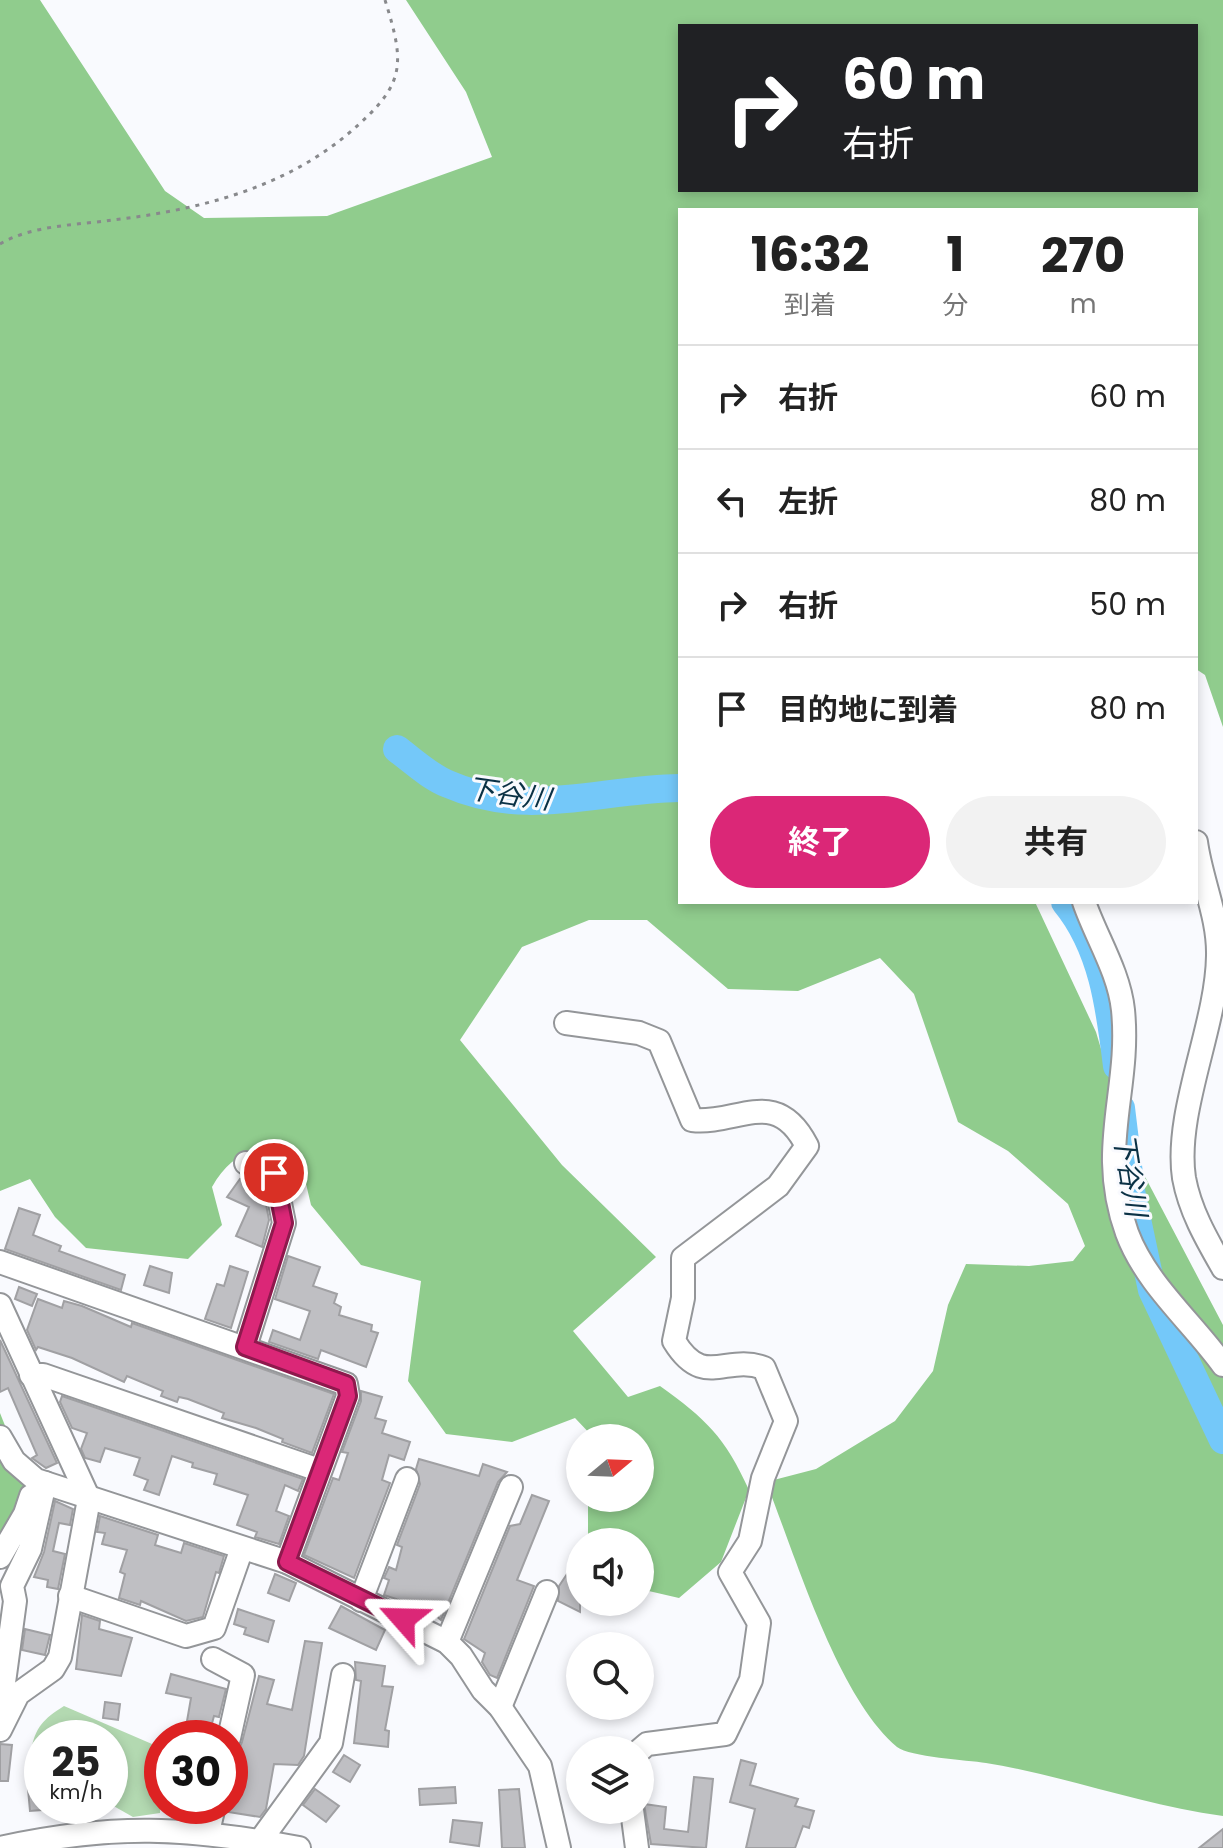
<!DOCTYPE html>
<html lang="ja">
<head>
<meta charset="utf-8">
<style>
  body { margin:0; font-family:Poppins,"Noto Sans JP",sans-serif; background:#f2f2f2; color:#222; height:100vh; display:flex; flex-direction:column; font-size:30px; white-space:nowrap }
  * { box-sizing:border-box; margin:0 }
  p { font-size:26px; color:#767676 }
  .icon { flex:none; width:44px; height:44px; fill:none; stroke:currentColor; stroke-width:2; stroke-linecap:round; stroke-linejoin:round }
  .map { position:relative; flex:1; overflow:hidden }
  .sheet { position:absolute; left:678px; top:208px; width:520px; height:696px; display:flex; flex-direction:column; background:#fff; border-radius:0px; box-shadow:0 4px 12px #0003 }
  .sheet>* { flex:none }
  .top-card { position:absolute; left:678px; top:24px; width:520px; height:168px; border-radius:0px; box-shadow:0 4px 12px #0003; background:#202124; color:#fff; overflow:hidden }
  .needle { width:52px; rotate:71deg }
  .controls { position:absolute; left:566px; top:1424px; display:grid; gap:16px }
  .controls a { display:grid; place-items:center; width:88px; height:88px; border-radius:50%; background:#fff; box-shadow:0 4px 12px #0003; font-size:40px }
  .speed { position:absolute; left:24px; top:1720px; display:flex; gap:16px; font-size:40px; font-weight:700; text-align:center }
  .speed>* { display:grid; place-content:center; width:104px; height:104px; border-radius:50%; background:#fff; box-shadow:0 4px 12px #0003; line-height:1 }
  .speed small { font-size:20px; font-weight:400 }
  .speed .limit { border:12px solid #d22; background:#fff; color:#111 }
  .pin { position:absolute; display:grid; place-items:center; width:68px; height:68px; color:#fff; margin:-34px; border:4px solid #fff; border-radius:50%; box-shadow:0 2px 8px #0007 }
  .me { position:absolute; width:88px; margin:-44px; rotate:295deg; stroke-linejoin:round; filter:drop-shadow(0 0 6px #0008) }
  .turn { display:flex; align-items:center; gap:28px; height:168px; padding:0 32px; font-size:36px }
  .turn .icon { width:104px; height:104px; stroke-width:2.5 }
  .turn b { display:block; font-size:56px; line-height:68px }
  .eta { display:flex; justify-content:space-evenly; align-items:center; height:136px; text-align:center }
  .eta b { font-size:48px; font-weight:700; line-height:56px }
  .button { display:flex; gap:16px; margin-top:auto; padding:16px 32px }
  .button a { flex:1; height:92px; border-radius:48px; background:#db2777; color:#fff; font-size:32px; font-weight:700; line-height:92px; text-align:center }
  .button a+a { background:#f2f2f2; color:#222 }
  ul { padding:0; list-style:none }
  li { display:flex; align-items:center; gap:24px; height:104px; padding:0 32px; border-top:2px solid #e0e0e0 }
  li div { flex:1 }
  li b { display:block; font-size:30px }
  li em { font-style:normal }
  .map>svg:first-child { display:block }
  .green { fill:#b3d9b1 }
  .forest { fill:#90cc8d; fill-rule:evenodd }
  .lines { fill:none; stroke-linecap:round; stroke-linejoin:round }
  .river { stroke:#74c8f9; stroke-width:28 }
  .building { fill:#bfbfc3; stroke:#a0a0a3; stroke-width:2 }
  .minor-casing { stroke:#949699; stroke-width:26 }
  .path { stroke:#88898c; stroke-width:3; stroke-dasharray:4 6; stroke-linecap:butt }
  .minor { stroke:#fff; stroke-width:22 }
  .route-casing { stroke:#8e194d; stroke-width:20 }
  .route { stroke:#db2777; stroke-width:14 }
  .labels { text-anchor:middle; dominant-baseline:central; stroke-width:6; stroke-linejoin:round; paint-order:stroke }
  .water-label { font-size:28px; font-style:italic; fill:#0a3145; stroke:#f9fafe }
</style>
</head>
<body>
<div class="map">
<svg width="1223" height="1848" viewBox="0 0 1223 1848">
  <rect width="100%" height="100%" fill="#f9fafe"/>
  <path class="green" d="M64 1706 152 1744V1753L162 1771 160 1813 133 1817 110 1804V1738H42V1764L31 1751C35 1728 43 1719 64 1706Z"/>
  <g class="forest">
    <path d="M0 0H40L165 191 204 218 327 216 492 157 466 92 406 0H1223V727L1205 675 1196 669V210H680V902H1035L1096 1032 1131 1150 1223 1325V1816C1142 1805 1066 1776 986 1763 967 1760 910 1757 897 1747 837 1696 796 1557 766 1482L816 1469 895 1421 933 1371 948 1305 966 1264 1029 1266 1073 1261 1085 1246 1068 1204 1008 1151 958 1122 914 994 880 958 798 991 728 989 647 920H589L522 947 460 1040 562 1165 656 1257 573 1331 628 1397 660 1386C706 1419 725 1437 749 1490L721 1562 679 1598 640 1589V1542L588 1541V1498H640V1438H594L575 1418 512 1442 446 1434 408 1381 421 1281 361 1265 311 1205 299 1154C260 1143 232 1151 212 1187L222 1225 188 1259 86 1248 55 1217 30 1179 0 1191ZM680 26H1196V190H680Z"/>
    <polygon points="0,1413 27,1481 13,1523 0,1547"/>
  </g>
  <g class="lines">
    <g class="river">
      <path d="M397 749C413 761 430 777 448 784 528 819 598 789 680 788"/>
      <path d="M1065 902C1103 948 1110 1009 1117 1066"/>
      <polyline points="1121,1108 1131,1191 1152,1290 1223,1440"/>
    </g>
  </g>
  <g class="building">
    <polygon points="240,1179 253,1184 249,1192 265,1199 269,1220 262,1247 236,1236 249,1207 227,1197"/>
    <polygon points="19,1208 40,1215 33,1235 61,1246 59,1251 125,1275 121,1290 5,1249"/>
    <polygon points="288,1256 320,1267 313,1286 337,1294 334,1303 341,1307 339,1315 372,1325 371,1331 378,1333 366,1367 321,1350 318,1359 269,1342 273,1330 300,1340 310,1311 275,1299"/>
    <polygon points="150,1266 172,1273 169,1293 144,1285"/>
    <polygon points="230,1266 248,1272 231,1328 205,1319 217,1284 224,1286"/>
    <polygon points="19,1287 37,1294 32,1306 15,1299"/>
    <polygon points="38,1299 62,1308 64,1301 82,1306 131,1327 132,1323 334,1394 312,1453 282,1442 283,1439 256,1428 222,1418 224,1413 188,1399 179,1397 177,1402 161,1396 163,1391 127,1376 124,1382 72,1358 38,1347 36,1350 27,1330"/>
    <polygon points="0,1340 57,1463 46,1468 32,1458 37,1455 8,1388 0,1392"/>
    <polygon points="361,1391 382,1397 375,1418 386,1421 382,1433 410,1442 404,1460 389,1455 382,1480 390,1483 354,1578 304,1555 333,1478 339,1480 348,1453 342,1452 361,1401"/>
    <polygon points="62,1396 303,1479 298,1491 285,1485 276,1511 289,1516 279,1544 255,1537 257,1532 237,1525 248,1495 214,1484 217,1474 192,1467 193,1463 172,1456 159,1495 144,1490 148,1480 134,1475 140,1458 105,1448 100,1462 85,1458 81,1449 87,1433 72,1428 60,1402"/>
    <polygon points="419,1459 479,1476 483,1464 507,1472 498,1482 441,1620 429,1610 384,1595 389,1580 384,1578 389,1567 396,1570 402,1547 397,1545 420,1484 416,1469"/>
    <polygon points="532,1495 549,1501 517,1580 534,1586 497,1678 490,1675 482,1662 485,1653 464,1639 510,1526 520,1524"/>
    <polygon points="55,1501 73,1509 70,1525 59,1523 53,1551 65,1554 58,1589 47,1587 48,1580 34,1577 44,1552"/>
    <polygon points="100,1516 158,1535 155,1545 181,1553 184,1543 224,1556 219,1573 216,1572 203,1617 186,1621 141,1601 140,1605 119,1598 125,1574 120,1572 127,1550 102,1544 105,1533 97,1532"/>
    <polygon points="275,1574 296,1583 289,1601 268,1593"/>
    <polygon points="567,1574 580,1581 580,1612 558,1601 559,1586"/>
    <polygon points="341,1606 385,1630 376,1650 329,1628"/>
    <polygon points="238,1609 274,1621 268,1642 244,1634 246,1628 234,1624"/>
    <polygon points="82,1615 100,1621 99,1629 132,1638 121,1676 76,1669"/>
    <polygon points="25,1629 50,1635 45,1655 22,1650"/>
    <polygon points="305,1641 322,1643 304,1756 298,1765 274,1764 266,1809 260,1817 228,1812 234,1763 230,1762 230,1752 238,1752 242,1742 259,1676 274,1680 267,1704 292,1710"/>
    <polygon points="355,1662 385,1666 382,1686 393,1687 385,1730 389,1731 388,1747 354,1743 361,1681 356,1680"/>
    <polygon points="171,1674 226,1689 219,1717 214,1716 211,1727 187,1721 191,1698 166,1693"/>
    <polygon points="105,1702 120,1704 118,1720 103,1718"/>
    <polygon points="0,1744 12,1745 8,1781 0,1781"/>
    <polygon points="344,1755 360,1765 350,1782 333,1772"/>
    <polygon points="741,1760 756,1764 750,1785 798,1799 795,1806 814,1811 809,1828 803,1826 795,1848 746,1848 755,1809 730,1802"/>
    <polygon points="694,1777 713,1779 706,1848 651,1844 644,1804 666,1807 664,1829 688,1832"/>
    <polygon points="455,1787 456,1803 420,1805 419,1789"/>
    <polygon points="42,1788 42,1810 30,1811 28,1789"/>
    <polygon points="315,1789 339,1806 326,1822 303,1805"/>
    <polygon points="519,1789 525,1848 502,1848 499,1790"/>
    <polygon points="453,1820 482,1823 479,1846 450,1842"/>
    <polygon points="1223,1829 1223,1848 1199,1848"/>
  </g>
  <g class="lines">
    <g class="minor-casing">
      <g id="minor">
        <path d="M1196 842C1201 880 1219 917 1218 956 1217 1025 1174 1112 1184 1178 1190 1211 1207 1240 1223 1268"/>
        <path d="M1084 902C1096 937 1119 972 1123 1010 1131 1091 1096 1147 1127 1233 1146 1284 1192 1322 1223 1365"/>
        <path d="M566 1023 639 1033 659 1041 692 1120C738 1125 776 1085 807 1146L778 1186 683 1258V1298L674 1341C704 1390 726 1353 764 1368L786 1421 763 1478 750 1541 730 1572 759 1623 751 1680 725 1734 647 1744 640 1750"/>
        <polyline points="0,1262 346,1384 348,1396 287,1562"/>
        <polyline points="0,1305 89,1499 60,1657 53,1669 18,1694 0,1730"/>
        <polyline points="245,1347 284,1223 274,1173 246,1163"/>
        <polyline points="31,1375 43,1375 319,1470"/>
        <polyline points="0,1437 14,1461 36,1480 287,1562 447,1642 461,1656 483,1690 500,1707 540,1766 559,1848"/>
        <polyline points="0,1557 25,1514 31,1496"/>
        <polyline points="70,1596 186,1636 214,1628 242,1548"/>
        <polyline points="361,1600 407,1479"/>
        <polyline points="447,1642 511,1487"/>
        <polyline points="213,1659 243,1675 229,1738"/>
        <polyline points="500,1707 547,1592"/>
        <polyline points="0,1712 15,1601 12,1586 30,1549 45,1483"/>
        <polyline points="632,1810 637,1848"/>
        <polyline points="208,1832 214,1806"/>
        <polyline points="260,1841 331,1743 343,1675"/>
        <path d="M0 1848C113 1823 187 1827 299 1848"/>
      </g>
    </g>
    <path class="path" d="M0 244C32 225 77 225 113 220 197 210 283 189 349 133 405 85 406 67 385 0"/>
    <use href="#minor" class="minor"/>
  </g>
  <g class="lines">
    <g class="route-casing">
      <polyline id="route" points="274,1173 284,1223 245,1347 346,1384 348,1396 287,1562 403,1619"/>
    </g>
    <use href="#route" class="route"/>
  </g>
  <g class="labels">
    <g class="water-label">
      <text transform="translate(509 794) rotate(8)">下谷川</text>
      <text transform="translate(1130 1175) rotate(81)">下谷川</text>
    </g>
  </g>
</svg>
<div class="controls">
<a><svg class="needle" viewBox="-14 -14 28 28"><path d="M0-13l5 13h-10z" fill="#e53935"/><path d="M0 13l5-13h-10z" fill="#767676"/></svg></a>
<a><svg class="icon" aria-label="sound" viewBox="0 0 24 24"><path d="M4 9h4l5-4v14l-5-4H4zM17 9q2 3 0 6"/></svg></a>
<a><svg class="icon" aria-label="search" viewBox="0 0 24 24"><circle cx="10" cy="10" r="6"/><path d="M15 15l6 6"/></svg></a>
<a><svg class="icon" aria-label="layers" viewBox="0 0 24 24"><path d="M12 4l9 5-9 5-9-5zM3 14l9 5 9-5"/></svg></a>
</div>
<div class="speed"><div>25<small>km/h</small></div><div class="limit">30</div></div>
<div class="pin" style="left:274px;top:1173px;background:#d93025"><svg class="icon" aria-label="arrive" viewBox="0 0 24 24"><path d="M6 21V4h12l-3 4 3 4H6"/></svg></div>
<svg class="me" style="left:403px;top:1619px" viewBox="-20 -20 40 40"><path d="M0-17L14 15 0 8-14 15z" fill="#db2777" stroke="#fff" stroke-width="4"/></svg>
<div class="top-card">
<div class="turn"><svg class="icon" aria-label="right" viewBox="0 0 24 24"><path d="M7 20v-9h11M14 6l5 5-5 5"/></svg><div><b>60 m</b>右折</div></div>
</div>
<section class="sheet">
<div class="eta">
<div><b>16:32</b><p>到着</p></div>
<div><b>1</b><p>分</p></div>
<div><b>270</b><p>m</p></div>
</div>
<ul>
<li><svg class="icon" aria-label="right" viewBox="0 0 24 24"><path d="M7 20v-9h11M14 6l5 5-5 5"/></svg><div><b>右折</b></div><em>60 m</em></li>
<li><svg class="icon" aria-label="left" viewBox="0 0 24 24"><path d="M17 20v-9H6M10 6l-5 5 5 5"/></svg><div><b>左折</b></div><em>80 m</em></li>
<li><svg class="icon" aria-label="right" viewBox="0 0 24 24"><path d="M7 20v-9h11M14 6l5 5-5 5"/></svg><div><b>右折</b></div><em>50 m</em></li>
<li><svg class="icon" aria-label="arrive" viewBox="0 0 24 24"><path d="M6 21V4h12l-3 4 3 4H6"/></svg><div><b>目的地に到着</b></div><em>80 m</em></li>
</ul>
<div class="button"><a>終了</a><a>共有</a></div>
</section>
</div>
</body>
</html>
